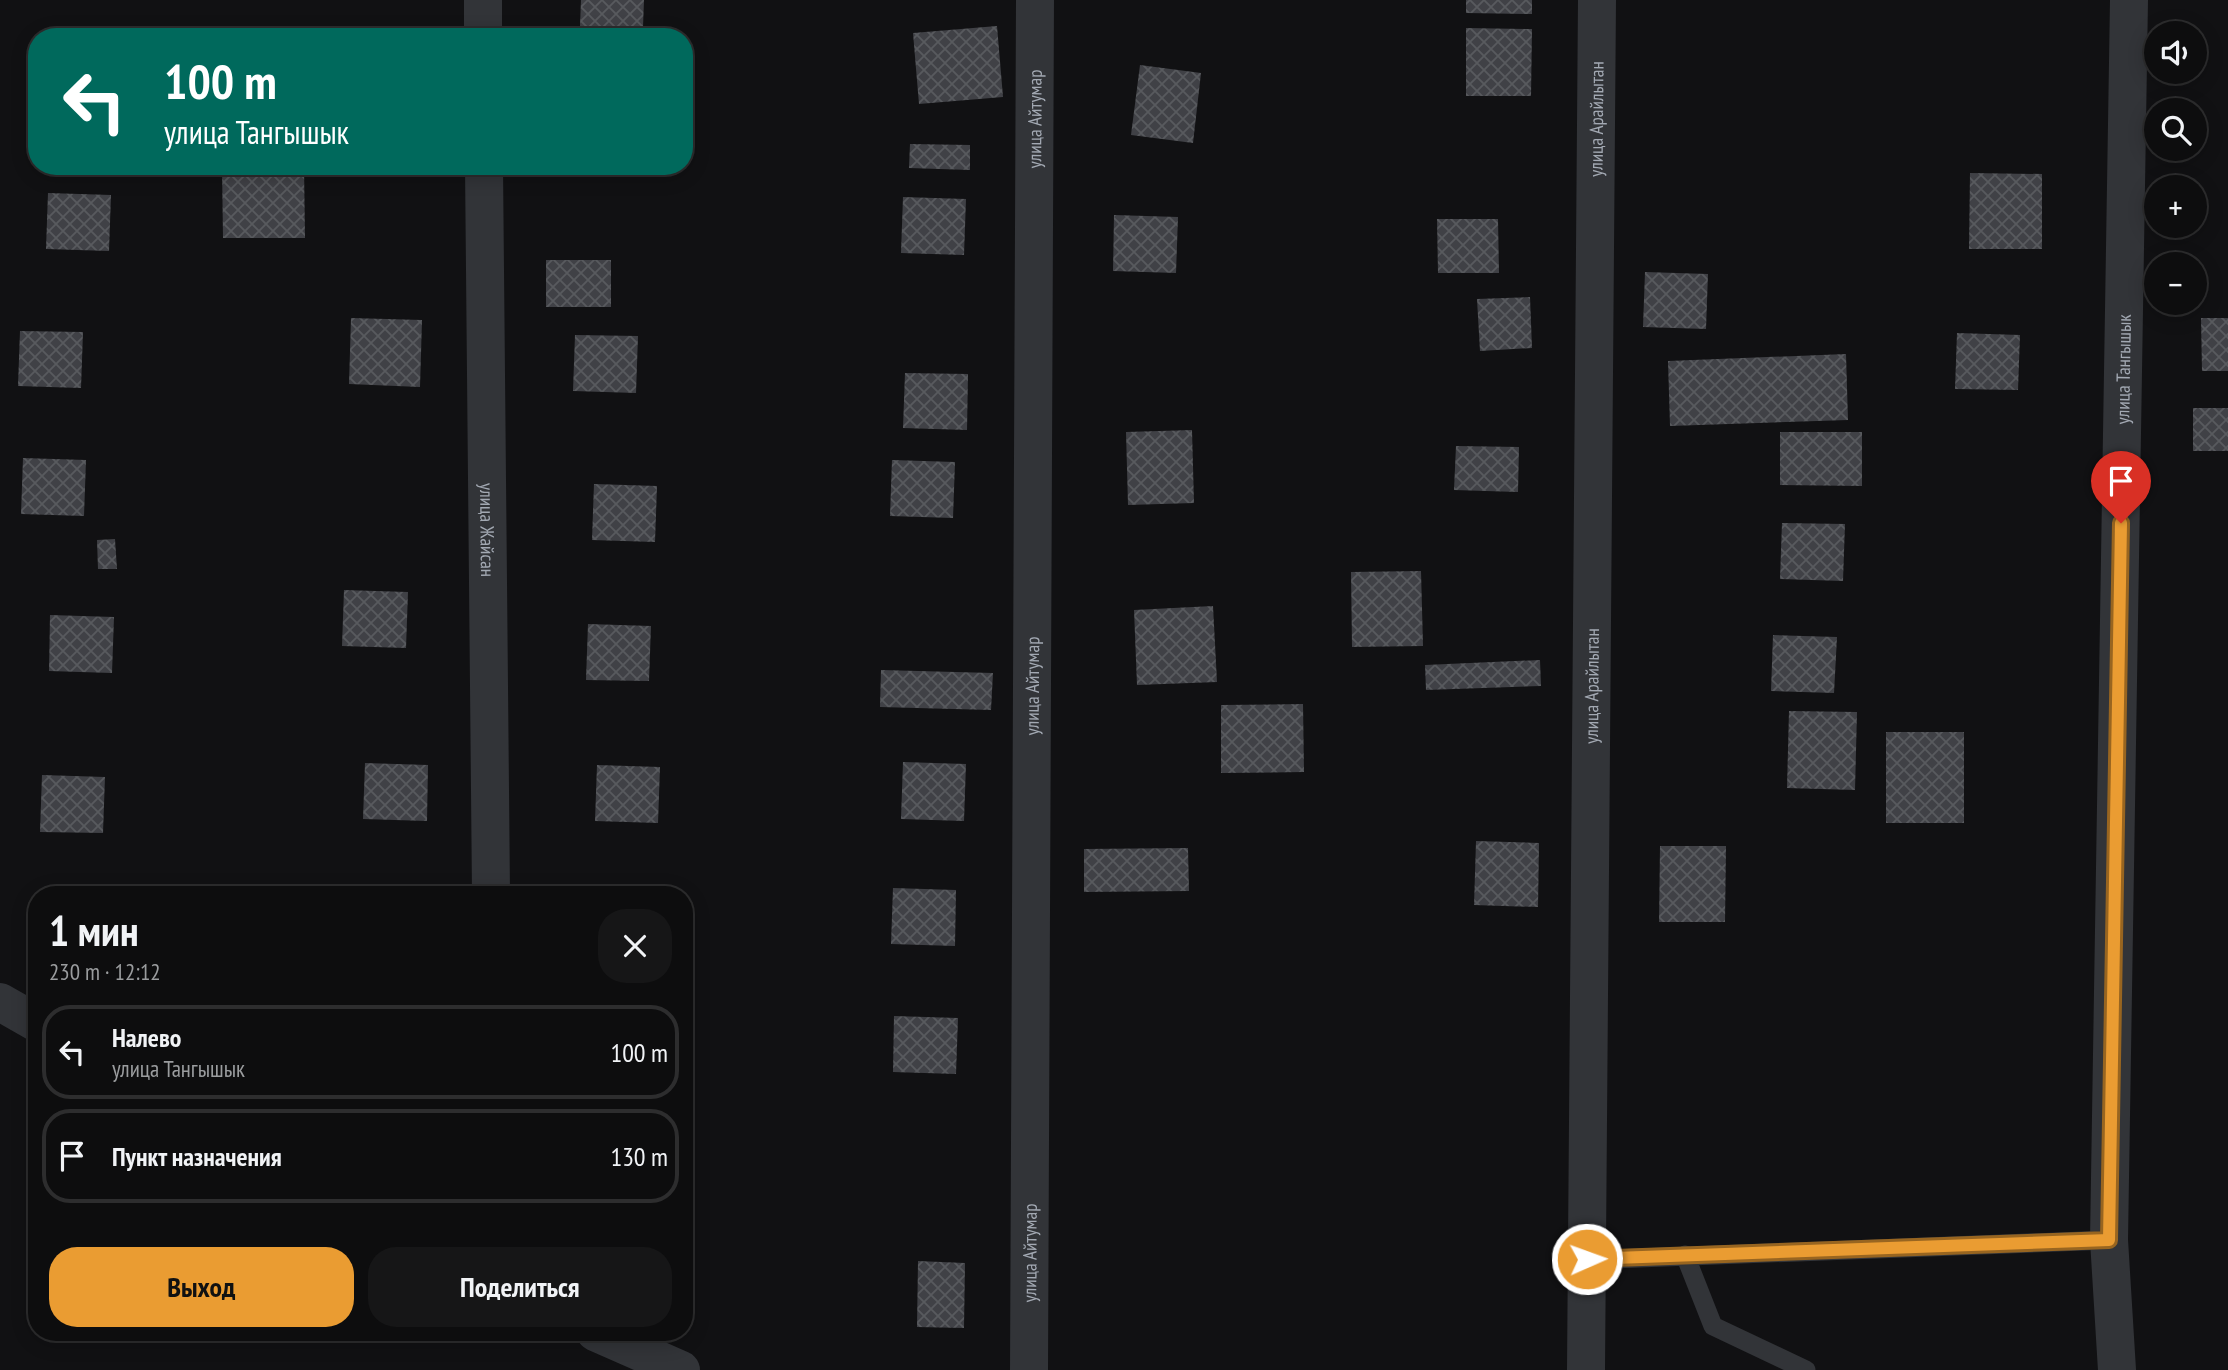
<!DOCTYPE html>
<html lang="ru">
<head>
<meta charset="utf-8">
<style>
  body { margin:0; font-family:"PT Sans Narrow",sans-serif; background:#161617; color:#f1f3f6; height:100vh; display:flex; flex-direction:column; font-size:26px; white-space:nowrap }
  * { box-sizing:border-box; margin:0 }
  p { font-size:23px; color:#9a9c9e }
  .icon { flex:none; width:38px; height:38px; fill:none; stroke:currentColor; stroke-width:2; stroke-linecap:round; stroke-linejoin:round }
  .map { position:relative; flex:1; overflow:hidden }
  .side { position:absolute; left:28px; top:886px; width:665px; height:455px; display:flex; flex-direction:column; background:#0d0d0e; border-radius:28px; box-shadow:0 4px 18px #0003,0 0 0 2px #2d2d2e }
  .side>* { flex:none }
  .guide { position:absolute; left:28px; top:28px; width:665px; height:147px; border-radius:28px; box-shadow:0 4px 18px #0003,0 0 0 2px #2d2d2e; background:#00695c; color:#fff; overflow:hidden }
  .fabs { position:absolute; left:2144px; top:21px; display:grid; gap:14px }
  .fabs a { display:grid; place-items:center; width:63px; height:63px; border-radius:50%; background:#0d0d0e; box-shadow:0 4px 18px #0003,0 0 0 2px #2d2d2e; font-size:35px }
  .pin { position:absolute; display:grid; place-items:center; width:60px; height:60px; color:#fff; margin:-72px -30px; border-radius:50% 50% 50% 0; rotate:-45deg; box-shadow:0 0 7px #0007 }
  .pin .icon { rotate:45deg }
  .me { position:absolute; width:77px; margin:-38px; rotate:88deg; stroke-linejoin:round; filter:drop-shadow(0 0 5px #0008) }
  .turn { display:flex; align-items:center; gap:24px; height:147px; padding:0 21px; font-size:32px }
  .turn .icon { width:91px; height:91px; stroke-width:2.5 }
  .turn b { display:block; font-size:49px; line-height:60px }
  .round { display:grid; place-items:center; flex:none; width:74px; height:74px; border-radius:28px; background:#161617 }
  .summary { display:flex; align-items:center; justify-content:space-between; height:119px; padding:0 21px }
  h1 { font-size:42px; font-weight:800; line-height:52px }
  .primary-button { display:flex; gap:14px; margin-top:auto; padding:14px 21px }
  .primary-button a { flex:1; height:80px; border-radius:28px; background:#ea9c32; color:#111; font-size:28px; font-weight:800; line-height:80px; text-align:center }
  .primary-button a+a { background:#161617; color:#f1f3f6 }
  ul { padding:0; list-style:none }
  li { display:flex; align-items:center; gap:21px; height:94px; margin:0 14px 10px; padding:0 7px; border:4px solid #2d2d2e; border-radius:28px }
  li div { flex:1 }
  li b { display:block; font-size:26px }
  li em { font-style:normal }
  .map>svg:first-child { display:block }
  .building { fill:url(#building-cross-hatch) }
  .lines { fill:none; stroke-linecap:round; stroke-linejoin:round }
  .lane { stroke:#323438; stroke-width:19 }
  .street { stroke:#323438; stroke-width:38 }
  .route-casing { stroke:#986520; stroke-width:18 }
  .route { stroke:#ea9c32; stroke-width:12 }
  .labels { text-anchor:middle; dominant-baseline:central; stroke-width:5; stroke-linejoin:round; paint-order:stroke }
  .street-label { font-size:19px; fill:#a3a9b3; stroke:#0c0c0e }
</style>
</head>
<body>
<div class="map">
<svg width="2228" height="1370" viewBox="0 0 2228 1370">
  <defs>
    <pattern id="building-cross-hatch" width="8" height="8" patternUnits="userSpaceOnUse" patternTransform="scale(1.75)"><rect width="8" height="8" fill="#404146"/><path d="M0 0l8 8M0 8l8-8" fill="none" stroke="#585a5e"/></pattern>
  </defs>
  <rect width="100%" height="100%" fill="#111113"/>
  <g class="building">
    <polygon points="581,0 644,0 643,27 580,26"/>
    <polygon points="1466,0 1532,0 1532,14 1466,13"/>
    <polygon points="997,26 1003,97 919,104 913,33"/>
    <polygon points="1466,28 1532,29 1531,96 1466,96"/>
    <polygon points="1140,65 1201,73 1193,143 1131,135"/>
    <polygon points="910,144 970,145 970,170 909,168"/>
    <polygon points="222,166 304,166 305,238 223,238"/>
    <polygon points="1970,173 2042,174 2042,249 1969,249"/>
    <polygon points="48,193 111,195 109,251 46,249"/>
    <polygon points="903,197 966,199 964,255 901,253"/>
    <polygon points="1114,215 1178,217 1176,273 1113,271"/>
    <polygon points="1437,219 1498,219 1499,273 1438,273"/>
    <rect x="546" y="260" width="65" height="47"/>
    <polygon points="1645,272 1708,274 1706,329 1643,327"/>
    <polygon points="1530,297 1532,348 1480,351 1477,299"/>
    <polygon points="351,318 422,320 420,387 349,384"/>
    <polygon points="2201,318 2228,318 2228,371 2202,371"/>
    <polygon points="20,331 83,332 81,388 18,386"/>
    <polygon points="1957,333 2020,335 2018,390 1955,389"/>
    <polygon points="575,335 638,336 636,393 573,391"/>
    <polygon points="1846,354 1848,420 1670,426 1668,361"/>
    <polygon points="905,373 968,374 967,430 903,428"/>
    <rect x="2193" y="408" width="35" height="43"/>
    <polygon points="1192,430 1194,503 1128,505 1126,432"/>
    <polygon points="1780,432 1862,432 1862,486 1780,485"/>
    <polygon points="1456,446 1519,447 1518,492 1454,490"/>
    <polygon points="23,458 86,460 84,516 21,514"/>
    <polygon points="892,460 955,462 953,518 890,516"/>
    <polygon points="594,484 657,486 655,542 592,540"/>
    <polygon points="1782,523 1845,524 1843,581 1780,579"/>
    <polygon points="115,539 117,569 98,569 97,540"/>
    <polygon points="1421,571 1423,646 1352,647 1351,572"/>
    <polygon points="344,590 408,592 406,648 342,646"/>
    <polygon points="1213,606 1217,682 1137,685 1134,610"/>
    <polygon points="50,615 114,617 112,673 49,671"/>
    <polygon points="588,624 651,626 649,681 586,680"/>
    <polygon points="1773,635 1837,637 1834,693 1771,691"/>
    <polygon points="1540,660 1541,686 1426,690 1425,665"/>
    <polygon points="881,670 993,673 991,710 880,707"/>
    <polygon points="1303,704 1304,772 1221,773 1221,705"/>
    <polygon points="1789,711 1857,712 1855,790 1787,788"/>
    <rect x="1886" y="732" width="78" height="91"/>
    <polygon points="903,762 966,764 964,821 901,819"/>
    <polygon points="365,763 428,765 427,821 363,819"/>
    <polygon points="597,765 660,767 658,823 595,821"/>
    <polygon points="42,775 105,777 103,833 40,832"/>
    <polygon points="1476,841 1539,843 1538,907 1474,905"/>
    <polygon points="1660,846 1726,846 1725,922 1659,922"/>
    <polygon points="1188,848 1189,891 1084,892 1084,849"/>
    <polygon points="893,888 956,890 955,946 891,944"/>
    <polygon points="894,1016 958,1018 956,1074 893,1072"/>
    <polygon points="918,1261 965,1263 964,1328 917,1327"/>
  </g>
  <g class="lines">
    <g class="lane">
      <polyline points="1685,1255 1713,1326 1806,1370"/>
      <polyline points="1587,1260 2109,1240"/>
    </g>
    <g class="street">
      <polyline points="483,0 483,37"/>
      <path id="s1" d="M484 166 491 894"/>
      <polyline points="0,1002 37,1023"/>
      <polyline points="595,1332 681,1370"/>
      <path id="s2" d="M1029 1370 1035 0"/>
      <path id="s3" d="M1586 1370 1597 0"/>
      <path id="s4" d="M2117 1370 2109 1240 2129 0"/>
    </g>
  </g>
  <g class="lines">
    <g class="route-casing">
      <polyline id="route" points="1587,1259 2109,1240 2121,523"/>
    </g>
    <use href="#route" class="route"/>
  </g>
  <g class="labels">
    <g class="street-label">
      <text stroke="none"><textPath href="#s2" startOffset="1251">улица Айтумар</textPath></text>
      <text stroke="none"><textPath href="#s3" startOffset="1251">улица Арайлытан</textPath></text>
      <text stroke="none"><textPath href="#s4" startOffset="1001">улица Тангышык</textPath></text>
      <text stroke="none"><textPath href="#s1" startOffset="364">улица Жайсан</textPath></text>
      <text stroke="none"><textPath href="#s2" startOffset="684">улица Айтумар</textPath></text>
      <text stroke="none"><textPath href="#s3" startOffset="684">улица Арайлытан</textPath></text>
      <text stroke="none"><textPath href="#s2" startOffset="117">улица Айтумар</textPath></text>
    </g>
  </g>
</svg>
<div class="fabs">
<a><svg class="icon" aria-label="sound" viewBox="0 0 24 24"><path d="M4 9h4l5-4v14l-5-4H4zM17 9q2 3 0 6"/></svg></a>
<a><svg class="icon" aria-label="search" viewBox="0 0 24 24"><circle cx="10" cy="10" r="6"/><path d="M15 15l6 6"/></svg></a>
<a>+</a>
<a>−</a>
</div>
<div class="pin" style="left:2121px;top:523px;background:#d93025"><svg class="icon" aria-label="arrive" viewBox="0 0 24 24"><path d="M6 21V4h12l-3 4 3 4H6"/></svg></div>
<svg class="me" style="left:1587px;top:1259px" viewBox="-20 -20 40 40"><circle r="17" fill="#ea9c32" stroke="#fff" stroke-width="3"/><path d="M0-11L8 9 0 5-8 9z" fill="#fff"/></svg>
<div class="guide">
<div class="turn"><svg class="icon" aria-label="left" viewBox="0 0 24 24"><path d="M17 20v-9H6M10 6l-5 5 5 5"/></svg><div><b>100 m</b>улица Тангышык</div></div>
</div>
<section class="side">
<div class="summary"><div><h1>1 мин</h1><p>230 m · 12:12</p></div><a class="round"><svg class="icon" aria-label="close" viewBox="0 0 24 24"><path d="M6 6l12 12M18 6L6 18"/></svg></a></div>
<ul>
<li><svg class="icon" aria-label="left" viewBox="0 0 24 24"><path d="M17 20v-9H6M10 6l-5 5 5 5"/></svg><div><b>Налево</b><p>улица Тангышык</p></div><em>100 m</em></li>
<li><svg class="icon" aria-label="arrive" viewBox="0 0 24 24"><path d="M6 21V4h12l-3 4 3 4H6"/></svg><div><b>Пункт назначения</b></div><em>130 m</em></li>
</ul>
<div class="primary-button"><a>Выход</a><a>Поделиться</a></div>
</section>
</div>
</body>
</html>
